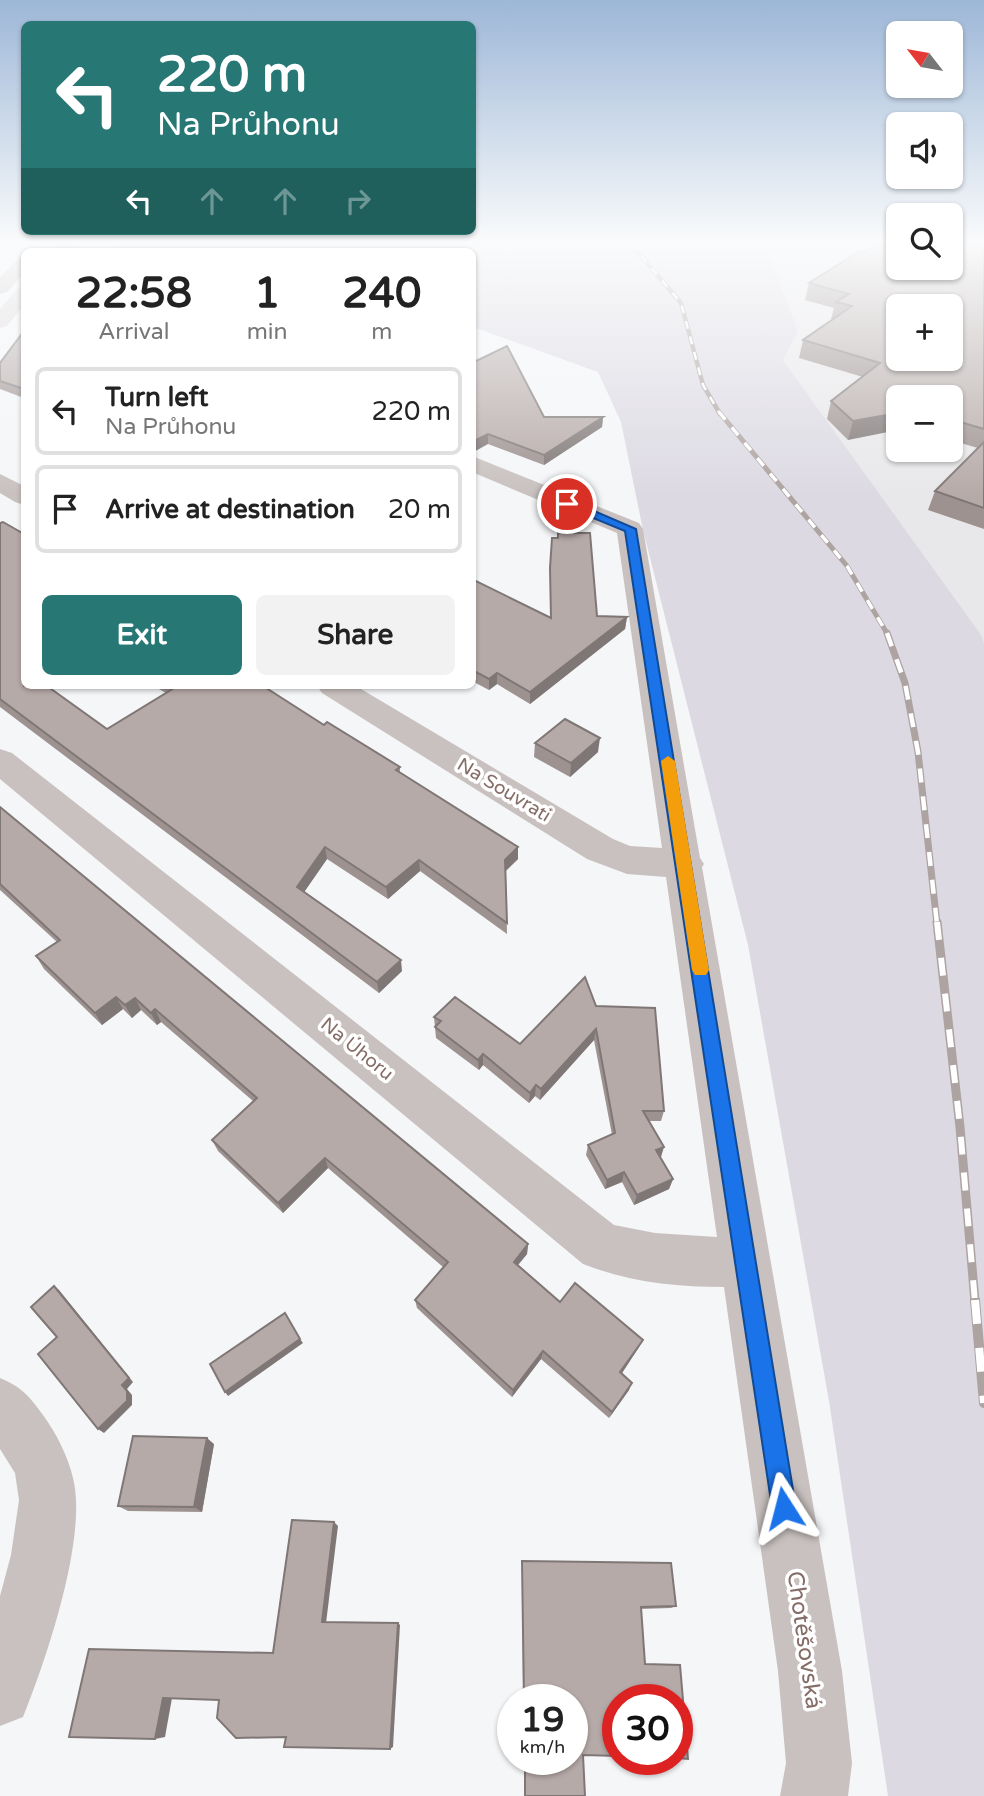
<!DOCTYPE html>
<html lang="en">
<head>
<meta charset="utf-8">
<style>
  body { margin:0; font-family:"Varela Round",sans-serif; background:#f2f2f2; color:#222; height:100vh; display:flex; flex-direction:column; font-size:26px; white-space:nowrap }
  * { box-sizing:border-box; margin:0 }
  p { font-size:23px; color:#767676 }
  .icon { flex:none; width:38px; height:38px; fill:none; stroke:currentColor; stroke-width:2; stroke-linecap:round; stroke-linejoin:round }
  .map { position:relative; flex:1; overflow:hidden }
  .panel { position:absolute; left:21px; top:248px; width:455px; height:441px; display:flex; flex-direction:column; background:#fff; border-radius:10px; box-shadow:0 2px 5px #0004 }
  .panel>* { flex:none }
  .top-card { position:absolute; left:21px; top:21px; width:455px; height:214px; border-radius:10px; box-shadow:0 2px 5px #0004; background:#277875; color:#fff; overflow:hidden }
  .needle { width:46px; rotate:301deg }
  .fabs { position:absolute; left:886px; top:21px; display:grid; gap:14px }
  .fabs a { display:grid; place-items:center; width:77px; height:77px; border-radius:10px; background:#fff; box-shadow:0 2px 5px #0004; font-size:35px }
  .speed { position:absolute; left:497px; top:1684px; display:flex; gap:14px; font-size:35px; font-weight:700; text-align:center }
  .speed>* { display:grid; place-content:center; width:91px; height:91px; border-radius:50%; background:#fff; box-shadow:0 2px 5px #0004; line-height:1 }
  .speed small { font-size:18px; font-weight:400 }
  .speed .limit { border:10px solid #d22; background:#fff; color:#111 }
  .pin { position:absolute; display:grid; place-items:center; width:60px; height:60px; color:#fff; margin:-30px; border:4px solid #fff; border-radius:50%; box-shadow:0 2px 7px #0007 }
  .me { position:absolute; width:77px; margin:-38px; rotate:351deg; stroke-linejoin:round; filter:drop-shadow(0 0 5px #0008) }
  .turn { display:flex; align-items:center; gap:24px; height:147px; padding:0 21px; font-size:32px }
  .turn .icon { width:91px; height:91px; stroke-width:2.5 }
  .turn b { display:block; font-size:49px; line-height:60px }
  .lanes { display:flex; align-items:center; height:66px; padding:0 21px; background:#0003; justify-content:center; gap:35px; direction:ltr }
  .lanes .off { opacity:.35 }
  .eta { display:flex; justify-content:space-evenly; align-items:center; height:119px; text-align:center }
  .eta b { font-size:42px; font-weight:700; line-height:49px }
  .cta { display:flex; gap:14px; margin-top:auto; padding:14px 21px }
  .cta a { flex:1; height:80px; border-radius:10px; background:#277875; color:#fff; font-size:28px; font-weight:700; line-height:80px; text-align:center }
  .cta a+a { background:#f2f2f2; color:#222 }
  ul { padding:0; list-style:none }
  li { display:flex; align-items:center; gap:21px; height:88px; margin:0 14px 10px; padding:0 7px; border:4px solid #e0e0e0; border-radius:10px }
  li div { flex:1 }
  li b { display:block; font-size:26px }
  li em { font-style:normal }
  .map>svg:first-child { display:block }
  .built { fill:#e8e7e9; fill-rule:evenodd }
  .green { fill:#dcd9e2 }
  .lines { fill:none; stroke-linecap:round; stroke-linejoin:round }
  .street { fill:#c8c1bf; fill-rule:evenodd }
  .primary { fill:#ddd6d5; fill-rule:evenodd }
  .rail-far4-casing { stroke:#ada3a0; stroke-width:4.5 }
  .rail-far3-casing { stroke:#ada3a0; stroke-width:5 }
  .rail-far2-casing { stroke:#ada3a0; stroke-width:7 }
  .rail-far1-casing { stroke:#ada3a0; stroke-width:9 }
  .rail-casing { stroke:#ada3a0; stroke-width:10 }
  .rail-far4 { stroke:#fff; stroke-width:2.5; stroke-dasharray:8; stroke-linecap:butt }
  .rail-far3 { stroke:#fff; stroke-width:3.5; stroke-dasharray:10; stroke-linecap:butt }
  .rail-far2 { stroke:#fff; stroke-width:4.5; stroke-dasharray:14; stroke-linecap:butt }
  .rail-far1 { stroke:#fff; stroke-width:6; stroke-dasharray:18; stroke-linecap:butt }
  .rail { stroke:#fff; stroke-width:8; stroke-dasharray:24; stroke-linecap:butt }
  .wall { fill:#9d9290 }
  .shaded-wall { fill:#7f7776 }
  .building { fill:#b6aaa8; stroke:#7f7776; stroke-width:2; fill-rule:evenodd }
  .route { fill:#1a73e8; stroke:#114b97; stroke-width:2 }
  .slow { fill:#f59e0b }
  .labels { text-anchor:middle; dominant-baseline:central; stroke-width:7; stroke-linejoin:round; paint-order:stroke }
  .street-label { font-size:19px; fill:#866d67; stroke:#fff }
  .near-street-label { font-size:23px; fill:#866d67; stroke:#fff }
</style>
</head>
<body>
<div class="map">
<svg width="984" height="1796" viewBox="0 0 984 1796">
  <rect width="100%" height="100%" fill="#f5f6f8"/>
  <path class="built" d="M580 244H898V268H950L984 244V643L982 636 783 360 798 332ZM898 306H950V359H898ZM898 397H950V450H898Z"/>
  <polygon class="green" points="116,244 768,244 768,251 798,332 783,360 982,636 984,643 984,1796 888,1796 829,1401 748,945 643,530 621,422 598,372 473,327 472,252 117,252"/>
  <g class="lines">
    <g class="street">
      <polygon points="24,258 24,273 7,292 0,294 0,277 18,259"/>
      <path d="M472 456 639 523 643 529 700 858 704 864 702 867 842 1671 852 1763 848 1796H780L786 1763 778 1671 724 1287C675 1287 629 1282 583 1264L0 779V749L12 753 614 1225 655 1233 717 1237 666 877 627 874 587 859 322 693 317 686H356L613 839 630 846 662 848 617 533 472 472Z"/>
      <polygon points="0,474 24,486 24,505 15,502 0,493"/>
      <path d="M0 1378C22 1387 29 1396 43 1415 56 1433 68 1456 73 1478 88 1537 46 1660 23 1717L0 1726V1596L11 1555 19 1500 15 1473 0 1449Z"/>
    </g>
    <g class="primary">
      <polygon points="57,244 75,244 69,252 51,252"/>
      <polygon points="24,287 24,305 7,326 0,328 0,309 17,289"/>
    </g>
    <g class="rail-far4-casing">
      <polyline id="rail-far4" points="631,244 681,303 703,385 720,414"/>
    </g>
    <g class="rail-far3-casing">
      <polyline id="rail-far3" points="719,412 847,566 888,635"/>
    </g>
    <g class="rail-far2-casing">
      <polyline id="rail-far2" points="887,633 905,683 918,752 937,924"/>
    </g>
    <g class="rail-far1-casing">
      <polyline id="rail-far1" points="937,922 960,1127 975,1302"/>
    </g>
    <g class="rail-casing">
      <polyline id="rail" points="975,1300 984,1403"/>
    </g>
    <use href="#rail-far4" class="rail-far4"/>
    <use href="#rail-far3" class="rail-far3"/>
    <use href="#rail-far2" class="rail-far2"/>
    <use href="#rail-far1" class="rail-far1"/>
    <use href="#rail" class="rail"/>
  </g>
  <g class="wall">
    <polygon points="950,244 984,244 984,529 928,510 935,491 978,448 950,440 950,397 898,397 848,440 827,419 831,401 863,377 799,358 803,340 833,319 831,319 834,308 805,300 809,283 865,252"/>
    <polygon points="24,331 24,398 0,389 0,363"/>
    <polygon points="472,363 544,417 603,417 602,427 544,465 488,444"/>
    <polygon points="0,523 24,686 107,729 166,693 154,686 263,686 324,725 400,767 400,773 518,847 518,859 506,871 507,934 420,871 388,899 327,859 304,892 402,971 379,993 0,707"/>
    <polygon points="550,568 597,616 627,617 625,629 530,704 497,684 489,690 472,681 472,579 550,618"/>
    <polygon points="535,743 598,752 570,777 534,757"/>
    <polygon points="0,807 528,1244 527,1254 518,1265 560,1302 639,1347 622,1373 629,1390 609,1418 541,1359 512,1397 417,1308 415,1300 443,1267 328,1168 283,1213 218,1151 212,1140 253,1101 161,1022 157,1025 141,1010 132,1018 123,1009 102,1025 44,969 36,956 57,942 0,890"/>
    <polygon points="596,1006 664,1111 661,1121 649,1121 660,1157 673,1179 669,1189 634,1205 622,1182 605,1189 586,1155 588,1145 612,1135 594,1040 540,1100 535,1096 529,1103 483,1065 479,1070 436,1038 434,1017 520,1044"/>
    <polygon points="214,1444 202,1512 128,1511 118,1506"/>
    <polygon points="522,1561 676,1606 671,1608 641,1609 645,1664 678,1758 677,1759 583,1755 585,1796 525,1796 524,1759 572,1759 572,1699 523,1699"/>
  </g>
  <g class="shaded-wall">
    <polygon points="898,413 898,430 848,440 853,421"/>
    <polygon points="603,417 602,427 544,465 544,455"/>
    <polygon points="488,434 488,444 472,453 472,442"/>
    <polygon points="627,617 625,629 530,704 530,692"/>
    <polygon points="497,673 497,684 489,690 489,679"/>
    <polygon points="600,738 598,752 570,777 571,763"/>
    <polygon points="325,847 327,859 300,898 297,887"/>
    <polygon points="518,847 518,859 505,871 505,860"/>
    <polygon points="419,860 420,871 388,899 386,887"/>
    <polygon points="401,960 402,971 379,993 377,982"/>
    <polygon points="116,997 123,1009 102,1025 95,1013"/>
    <polygon points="135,998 141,1010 132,1018 125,1005"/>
    <polygon points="155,1009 161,1022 157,1025 151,1013"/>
    <polygon points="596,1029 594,1040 540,1100 541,1089"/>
    <polygon points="483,1054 483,1065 479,1070 478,1060"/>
    <polygon points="536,1085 535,1096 529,1103 530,1093"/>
    <polygon points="664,1147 661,1157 653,1160 656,1150"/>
    <polygon points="325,1158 328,1168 283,1213 278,1203"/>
    <polygon points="624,1172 622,1182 605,1189 607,1180"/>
    <polygon points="673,1179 669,1189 634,1205 637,1195"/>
    <polygon points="528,1244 527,1254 513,1271 514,1262"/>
    <polygon points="54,1286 59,1290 133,1382 127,1389 132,1395 132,1405 104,1433 98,1429"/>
    <polygon points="300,1339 303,1343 228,1396 225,1392"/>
    <polygon points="643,1340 639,1347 618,1379 620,1372"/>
    <polygon points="543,1351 541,1359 512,1397 513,1390"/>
    <polygon points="632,1383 629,1390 609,1418 612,1412"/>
    <polygon points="207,1438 214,1444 202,1512 194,1507"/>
    <polygon points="334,1522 338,1526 326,1623 322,1622"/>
    <polygon points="398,1623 400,1625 393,1747 390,1749"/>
    <polygon points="163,1698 172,1698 165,1737 155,1739"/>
  </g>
  <g class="building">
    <path d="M875 244H898V268H950V244H963L984 249V429L950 419V397H898V413L853 421 831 401 880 363 803 340 852 306 836 302 849 294 809 283 860 251 865 252ZM898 306H950V359H898Z"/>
    <polygon points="24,331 24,389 0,381 0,363"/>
    <polygon points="507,346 544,417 603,417 544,455 488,434 472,442 472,363"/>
    <polygon points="984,442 984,508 935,491"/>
    <polygon points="3,522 24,534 24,686 47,686 107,729 174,688 170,686 263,686 324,725 327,722 400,767 396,770 518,847 505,860 507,923 419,860 386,887 325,847 297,887 401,960 377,982 0,699 0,523"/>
    <polygon points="558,533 590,533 597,616 627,617 530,692 497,673 489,679 472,670 472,579 551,618 550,568 552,538 558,538"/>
    <polygon points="565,719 600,738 571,763 535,743"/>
    <polygon points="0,807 528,1244 514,1262 560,1302 575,1283 643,1340 620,1372 632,1383 612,1412 543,1351 513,1390 415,1300 448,1262 325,1158 278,1203 212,1140 257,1098 155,1009 151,1013 135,998 125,1005 116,997 95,1013 36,956 60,940 0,884"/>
    <polygon points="585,977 596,1006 655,1008 664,1111 643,1111 664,1147 656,1150 673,1179 637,1195 624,1172 607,1180 588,1145 615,1133 596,1029 541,1089 536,1085 530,1093 483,1054 478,1060 435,1027 441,1021 434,1017 455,997 520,1044"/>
    <polygon points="54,1286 129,1378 122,1385 127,1391 127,1401 98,1429 38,1354 57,1337 31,1307"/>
    <polygon points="285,1313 300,1339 225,1392 210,1364"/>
    <polygon points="133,1436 207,1438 194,1507 118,1506"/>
    <polygon points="292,1520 334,1522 322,1622 398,1623 390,1749 284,1747 286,1737 236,1738 217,1718 219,1700 163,1698 155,1739 69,1737 89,1649 273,1653"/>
    <polygon points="522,1561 671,1563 676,1606 641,1607 645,1664 680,1665 688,1759 678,1758 671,1766 659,1769 639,1759 677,1759 677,1699 618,1699 618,1756 583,1755 585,1796 525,1796 525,1759 572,1759 572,1699 524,1699"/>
  </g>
  <linearGradient id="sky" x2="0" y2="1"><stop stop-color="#9db7d7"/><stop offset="0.49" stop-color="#fafbfc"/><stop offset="1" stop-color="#fafbfc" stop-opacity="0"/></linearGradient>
  <rect width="984" height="496" fill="url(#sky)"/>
  <polygon class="route" points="564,501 571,501 636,529 796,1508 792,1516 784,1520 776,1516 772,1508 625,531 564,506"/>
  <polygon class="slow" points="668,756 675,761 709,970 706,975 695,975 692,970 661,761"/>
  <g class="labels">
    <g class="street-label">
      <text transform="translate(504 790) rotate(31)">Na Souvrati</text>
      <text transform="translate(357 1049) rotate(39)">Na Úhoru</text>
    </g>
    <g class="near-street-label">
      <text transform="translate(804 1640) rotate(82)">Chotěšovská</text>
    </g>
  </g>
</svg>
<div class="fabs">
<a><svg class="needle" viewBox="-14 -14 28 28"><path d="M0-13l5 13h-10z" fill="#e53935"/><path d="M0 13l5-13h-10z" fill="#767676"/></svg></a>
<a><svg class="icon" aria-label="sound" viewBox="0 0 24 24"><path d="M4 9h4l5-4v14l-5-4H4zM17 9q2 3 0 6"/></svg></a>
<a><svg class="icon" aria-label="search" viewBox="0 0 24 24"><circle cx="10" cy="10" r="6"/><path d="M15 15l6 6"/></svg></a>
<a>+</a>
<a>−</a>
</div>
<div class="speed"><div>19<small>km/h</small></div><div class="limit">30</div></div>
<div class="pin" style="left:567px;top:504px;background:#d93025"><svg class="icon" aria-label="arrive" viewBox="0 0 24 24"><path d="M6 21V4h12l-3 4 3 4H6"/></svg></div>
<svg class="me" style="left:784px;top:1508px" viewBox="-20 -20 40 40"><path d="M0-17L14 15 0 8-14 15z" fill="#1a73e8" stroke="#fff" stroke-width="4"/></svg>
<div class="top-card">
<div class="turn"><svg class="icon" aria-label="left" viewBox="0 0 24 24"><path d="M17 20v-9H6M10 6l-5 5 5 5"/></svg><div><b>220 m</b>Na Průhonu</div></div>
<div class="lanes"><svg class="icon" aria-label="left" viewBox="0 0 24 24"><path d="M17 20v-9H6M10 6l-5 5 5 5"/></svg><svg class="icon off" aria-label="ahead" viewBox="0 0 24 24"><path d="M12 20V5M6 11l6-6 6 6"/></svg><svg class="icon off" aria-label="ahead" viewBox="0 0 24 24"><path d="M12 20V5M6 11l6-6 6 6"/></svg><svg class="icon off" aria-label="right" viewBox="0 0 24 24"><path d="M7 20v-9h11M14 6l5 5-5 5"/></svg></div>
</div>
<section class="panel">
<div class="eta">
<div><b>22:58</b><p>Arrival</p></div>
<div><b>1</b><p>min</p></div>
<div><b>240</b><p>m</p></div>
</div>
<ul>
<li><svg class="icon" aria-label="left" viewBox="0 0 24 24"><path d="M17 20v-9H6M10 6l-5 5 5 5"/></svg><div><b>Turn left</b><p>Na Průhonu</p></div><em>220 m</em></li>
<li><svg class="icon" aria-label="arrive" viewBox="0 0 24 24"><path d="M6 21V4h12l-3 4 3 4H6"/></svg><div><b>Arrive at destination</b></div><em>20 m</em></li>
</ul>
<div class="cta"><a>Exit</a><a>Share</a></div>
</section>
</div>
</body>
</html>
